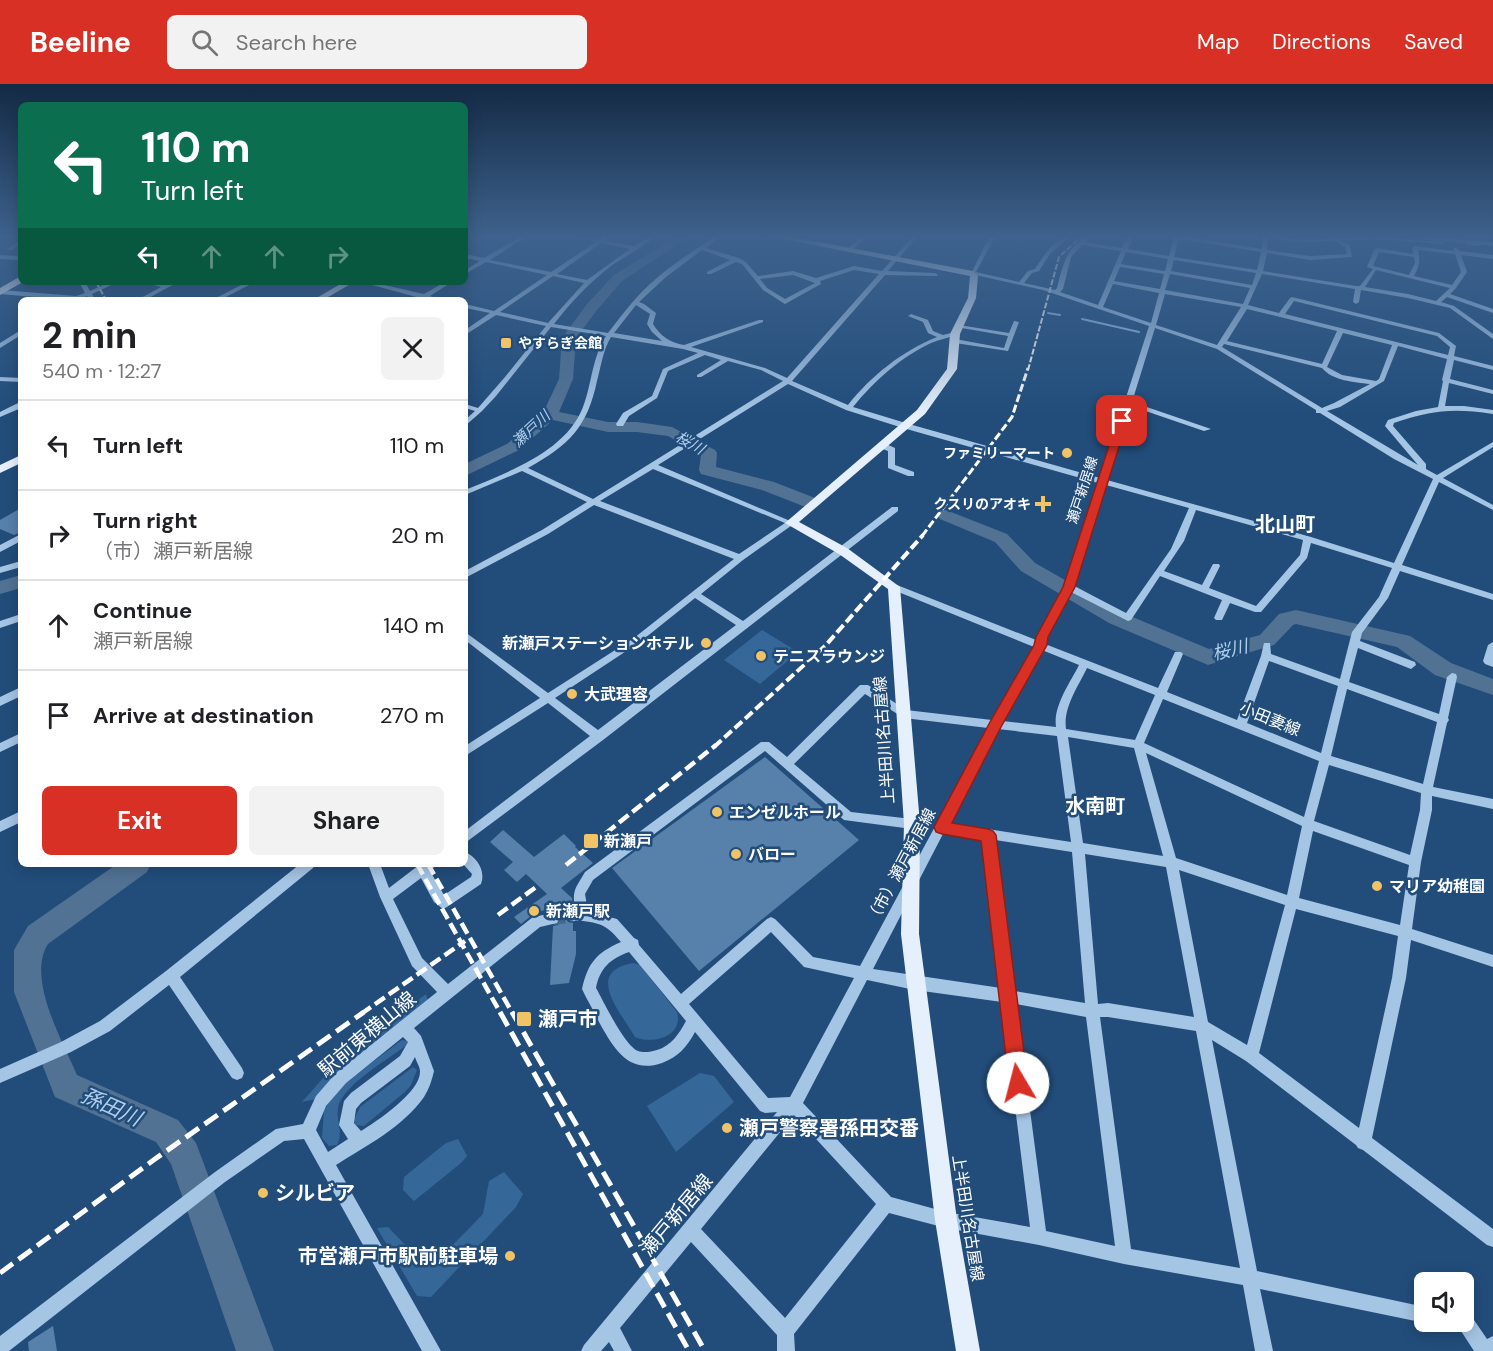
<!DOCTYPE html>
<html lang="en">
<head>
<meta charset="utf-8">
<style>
  body { margin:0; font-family:"DM Sans","Noto Sans JP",sans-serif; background:#f2f2f2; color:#202124; height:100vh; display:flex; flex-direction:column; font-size:22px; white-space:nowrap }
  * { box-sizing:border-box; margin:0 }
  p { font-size:20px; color:#757577 }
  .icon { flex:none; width:33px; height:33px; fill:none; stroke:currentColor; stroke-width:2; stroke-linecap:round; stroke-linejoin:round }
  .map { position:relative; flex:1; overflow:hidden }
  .details { position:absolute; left:18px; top:213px; width:450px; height:570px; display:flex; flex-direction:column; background:#fff; border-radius:9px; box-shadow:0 3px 15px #0003 }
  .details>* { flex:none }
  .hud { position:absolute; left:18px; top:18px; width:450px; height:183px; border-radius:9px; box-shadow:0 3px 15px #0003; background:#0b6e4f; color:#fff; overflow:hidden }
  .buttons { position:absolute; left:1414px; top:1188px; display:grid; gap:12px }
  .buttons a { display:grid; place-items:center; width:60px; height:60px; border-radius:9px; background:#fff; box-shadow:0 3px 15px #0003; font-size:30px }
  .pin { position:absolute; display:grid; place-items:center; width:51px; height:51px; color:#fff; margin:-26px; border-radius:12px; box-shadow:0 3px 9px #0006 }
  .me { position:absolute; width:66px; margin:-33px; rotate:352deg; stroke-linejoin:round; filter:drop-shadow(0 0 4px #0008) }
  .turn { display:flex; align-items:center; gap:21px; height:126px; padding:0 24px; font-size:27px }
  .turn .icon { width:78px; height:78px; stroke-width:2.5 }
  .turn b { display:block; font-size:42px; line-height:51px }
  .lanes { display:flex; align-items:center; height:57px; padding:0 24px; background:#0003; justify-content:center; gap:30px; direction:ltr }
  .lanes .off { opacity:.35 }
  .round { display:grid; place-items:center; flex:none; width:63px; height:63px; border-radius:9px; background:#f2f2f2 }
  .summary { display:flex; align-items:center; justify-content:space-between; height:102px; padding:0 24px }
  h1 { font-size:36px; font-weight:700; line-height:45px }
  .cta { display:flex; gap:12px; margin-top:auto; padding:12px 24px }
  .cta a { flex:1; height:69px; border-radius:9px; background:#d93025; color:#fff; font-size:24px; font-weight:700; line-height:69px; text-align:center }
  .cta a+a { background:#f2f2f2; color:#202124 }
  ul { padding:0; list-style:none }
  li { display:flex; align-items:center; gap:18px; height:90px; padding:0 24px; border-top:2px solid #e0e0e0 }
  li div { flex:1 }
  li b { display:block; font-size:22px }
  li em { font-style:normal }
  header { display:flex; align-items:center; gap:36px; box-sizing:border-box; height:84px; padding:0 30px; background:#d93025; color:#fff }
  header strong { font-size:28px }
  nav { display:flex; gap:33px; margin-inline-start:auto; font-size:21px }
  .search { width:420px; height:54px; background:#f2f2f2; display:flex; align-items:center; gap:15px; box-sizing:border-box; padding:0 21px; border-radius:9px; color:#757577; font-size:22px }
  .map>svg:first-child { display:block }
  .green { fill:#356799 }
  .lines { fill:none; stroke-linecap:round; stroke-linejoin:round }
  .stream { stroke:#99c0e6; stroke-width:2 }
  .river { fill:#527294; fill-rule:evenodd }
  .building { fill:#5780ab }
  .minor-tunnel { stroke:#43688f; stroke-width:12; stroke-dasharray:12 6; stroke-linecap:butt }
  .minor { fill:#a5c5e5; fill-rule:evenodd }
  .major { fill:#e6f0fd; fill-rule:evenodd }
  .highway { fill:#fff; fill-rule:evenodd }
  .rail-far4 { stroke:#fff; stroke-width:2; stroke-dasharray:6 2; stroke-linecap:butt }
  .rail-far3 { stroke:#fff; stroke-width:3; stroke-dasharray:8 3; stroke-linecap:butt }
  .rail-far2 { stroke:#fff; stroke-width:4; stroke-dasharray:10 4; stroke-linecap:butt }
  .rail-far1 { stroke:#fff; stroke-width:4.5; stroke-dasharray:12 5; stroke-linecap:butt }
  .rail { stroke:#fff; stroke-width:5; stroke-dasharray:16 7; stroke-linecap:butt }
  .route { fill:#d93025; stroke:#8d1f18; stroke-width:1.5 }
  .poi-dot { fill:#f1c367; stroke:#224d7b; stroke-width:2 }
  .labels { text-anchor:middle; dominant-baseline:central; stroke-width:5; stroke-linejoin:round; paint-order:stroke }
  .far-poi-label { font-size:14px; font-weight:bold; fill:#fff; stroke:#224d7b; text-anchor:end }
  .far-street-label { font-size:14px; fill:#fff; stroke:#224d7b }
  .far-water-label { font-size:15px; font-style:italic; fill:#b0cfed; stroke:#224d7b }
  .poi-label { font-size:16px; font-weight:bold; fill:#fff; stroke:#224d7b; text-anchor:start }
  .street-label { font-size:16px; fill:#fff; stroke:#224d7b }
  .water-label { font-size:18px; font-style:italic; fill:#b0cfed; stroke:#224d7b }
  .quarter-label { font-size:20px; font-weight:bold; fill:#fff; stroke:#224d7b }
  .near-poi-label { font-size:20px; font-weight:bold; fill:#fff; stroke:#224d7b; text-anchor:start }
  .near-street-label { font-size:20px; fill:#fff; stroke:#224d7b }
  .near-water-label { font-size:21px; font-style:italic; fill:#b0cfed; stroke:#224d7b }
</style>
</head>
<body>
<header>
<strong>Beeline</strong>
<div class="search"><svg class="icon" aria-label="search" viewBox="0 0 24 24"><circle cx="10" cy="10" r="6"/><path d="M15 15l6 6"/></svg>Search here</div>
<nav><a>Map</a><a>Directions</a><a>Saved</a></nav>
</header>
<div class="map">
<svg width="1493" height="1267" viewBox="0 0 1493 1267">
  <rect width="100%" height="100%" fill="#224d7b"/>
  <g class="green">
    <polygon points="762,546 798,568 760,600 724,576"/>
    <path d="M633 879 640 881 677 928C684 952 653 961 635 953 620 927 584 888 633 879Z"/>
    <path d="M426 910 428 917C389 947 346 975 316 1015L302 1018 338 977Z"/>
    <path d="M402 956 408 957 407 961C390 974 341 1002 338 1024 336 1039 344 1047 337 1061L329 1062 322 1054 324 1026 339 1003Z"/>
    <polygon points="413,983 417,986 411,1001 406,1007 364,1042 356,1041 354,1036 360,1023"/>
    <polygon points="700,989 714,992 734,1018 676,1068 647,1022"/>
    <polygon points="458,1055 467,1072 461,1079 414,1117 403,1106 404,1093 446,1059"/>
    <polygon points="504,1088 523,1110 516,1123 431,1213 417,1212 377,1144 388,1143 415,1171 439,1175 483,1130 489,1097"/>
  </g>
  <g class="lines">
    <g class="stream">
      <polyline points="1272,153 1299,157 1378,154 1443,159"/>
      <polyline points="1467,160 1479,161"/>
      <polyline points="1048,229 1060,231"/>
      <polyline points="1082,235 1139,248"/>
    </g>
    <g class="river">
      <polygon points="676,153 689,153 622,197 597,226 576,254 573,295 559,328 608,338 637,338 672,343 715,366 717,369 716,383 774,398 815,414 818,418 815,422 803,422 762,406 701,390 699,386 701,371 668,352 637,348 608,348 553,336 519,366 465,392 465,380 507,360 543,329 559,295 562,254 587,220 614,191"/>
      <polygon points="946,426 1007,450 1035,479 1123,529 1209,565 1260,551 1279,530 1296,526 1410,552 1451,579 1493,595 1493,611 1435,591 1397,563 1296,540 1293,541 1274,561 1208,581 1201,578 1109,539 1021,487 995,458 940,435 937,431 940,427"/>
      <polygon points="21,491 21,504 0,510 0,497"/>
      <path d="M117 780H151L147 788 48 860C26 894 63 958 77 991L178 1036 196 1059 274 1267H236L171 1080 156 1058 55 1013 14 908V866L28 842Z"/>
    </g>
  </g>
  <g class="building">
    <polygon points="21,424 21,448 14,451 0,445 0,436"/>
    <polygon points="765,673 859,756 699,887 612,784"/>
    <polygon points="503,746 534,773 564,750 576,762 575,763 593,779 561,804 572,814 573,824 567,827 565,833 568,838 573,839 573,847 576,847 576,870 569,899 550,901 553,842 558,841 561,836 559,830 553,827 554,822 532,831 521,840 514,833 547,810 526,790 517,798 504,786 513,778 490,758"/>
    <polygon points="53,1242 57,1267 29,1267 28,1258"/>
  </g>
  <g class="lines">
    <polyline class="minor-tunnel" points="553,835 573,832"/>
    <g class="minor">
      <path d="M520 153H526L490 176 551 188 596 158 576 153 600 156 603 153H609L605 157 634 162 649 153H655C641 164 626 172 611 182 589 199 571 218 554 240L608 249C618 236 627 224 637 213 659 189 687 171 714 153H720L706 164 739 174 746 178 758 192 793 187 816 194 854 182 882 187 912 153H917L888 187 935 189 938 191 937 192 885 191 792 297 848 321C871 292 902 267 937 253L928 249 923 238 908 232 911 230 928 236 933 247 943 251 955 248 958 250C950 254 940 255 931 259 901 273 874 297 853 323L909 340 1100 394 1149 242 1043 206 971 190 989 153H995L976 188 1019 198 1028 187 1035 185C1043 173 1054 153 1069 153L1050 170 1039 187 1032 189 1024 199 1055 206 1057 204C1063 181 1065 167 1085 153L1088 155 1085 158 1122 164 1127 153H1133L1128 165 1169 172 1174 153H1189L1262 165V153H1268L1267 166 1310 172 1347 170 1345 163 1328 153H1335L1350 161 1352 173 1310 176 1267 169 1263 187 1356 202H1360L1373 185 1367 183 1374 166 1377 164 1413 170 1412 164 1415 162 1454 167 1453 165 1456 163 1460 167 1493 171V175L1461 171 1467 188 1456 204 1450 210 1493 225V229L1447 213 1441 218 1454 222 1493 250V255L1450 224 1408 214 1361 206 1359 218 1356 220 1353 218 1355 205 1262 190 1248 221 1279 229 1290 214 1292 213 1439 249 1456 262 1454 272 1493 282V286L1454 276 1450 295 1493 306V310L1449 299 1445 322H1464L1493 326V330C1453 324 1432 326 1394 339L1393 342 1426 380V385L1437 391 1493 358V363L1443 394 1493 421V426L1439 398 1402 481 1493 510V516L1400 487 1388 514 1362 549 1360 557 1415 578 1416 581 1411 585 1358 564 1349 598 1439 630 1447 593 1452 589 1456 590 1457 593 1448 634 1449 636 1447 639 1433 703 1493 715V725L1432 712V726L1421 778 1412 845 1493 871V883L1411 856 1406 894 1372 1054 1493 1145V1163L1487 1161 1363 1066 1358 1064 1356 1061 1246 977 1212 956 1257 1187 1425 1223V1238H1430L1425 1239 1260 1205 1273 1267H1255L1243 1201 1124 1180 1039 1161 946 1144 889 1129 794 1250 795 1267H777V1251L691 1158 620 1244 632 1267H614L609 1258 601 1267H581L584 1261 777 1028 765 1029 760 1027 695 948C687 963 678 973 662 979 628 991 613 963 599 938 594 927 587 916 582 905 588 879 596 869 621 858 609 844 603 839 583 837 578 836 574 838 569 836L567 832 569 828 575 826C572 806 575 805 585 788L761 658H769L787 673 860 601H868L906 626 992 636 1034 563 891 505 889 503 891 501H897L1036 556 1064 503 1098 399 903 344 846 326 788 300 658 381 795 439 743 476 701 510 743 537 892 423H898V427L603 656 465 759V747L590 652 548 619 465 672V662L540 614 465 556V548L548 609 634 554 734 475 594 421 548 450 465 494V487L542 446 587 418 522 387 465 411V406C506 389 566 368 583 323 592 300 592 273 606 252L551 243 496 312 482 327 465 342V336L475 327 465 324V320L478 324 505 293 546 242 496 231 465 251V246L490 229 465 224V220L494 227 547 191 486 178 465 190V186L480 177 465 174V170L484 174ZM1179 155 1261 168 1257 186 1174 173ZM601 159 630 165 587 196 557 190ZM1082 161 1121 167 1098 221 1060 208 1063 205 1071 173ZM702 166 730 176 707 188V190H711L736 178 742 180 763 206 785 220 821 200 820 197 854 186 879 190 787 294 765 284 691 263 763 238V236H759L684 261C671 259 660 252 653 240L656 229 644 220 639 218 666 193ZM1418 166 1455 170 1461 188 1452 201 1414 192C1420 181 1420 177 1418 166ZM1126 168 1168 175 1165 187 1121 180ZM1379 168 1414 173 1415 179 1409 191 1373 182ZM1174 176 1256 189 1252 201 1171 187ZM1120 183 1164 190 1160 205 1114 197ZM1376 186 1450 204 1436 217 1408 210 1365 203ZM1170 190 1250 204 1243 220 1165 206ZM793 191 815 199 785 215 767 204 760 195ZM553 192 584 199 548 239 500 228ZM1113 200 1159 209 1151 239 1103 223ZM1165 210 1241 223 1217 261 1156 241ZM1294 217 1437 252 1450 263 1448 271 1285 230ZM636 221 650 230 647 240 652 248 662 257 614 249ZM1247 225 1337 247 1322 280 1227 257ZM1155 244 1217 265 1316 326V329H1320L1394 375 1433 395 1394 479 1311 453 1107 396 1131 322 1204 347 1211 345 1132 318ZM1343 249 1392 261 1379 295 1376 297 1342 291 1327 283ZM611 253 683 265 698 269 663 285 652 312 623 329 616 340 617 342H623L629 332 657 314 668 287 705 271 721 276 697 291V293H701L728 277 761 286 783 297 593 415 528 384C569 361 587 344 597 297 601 282 603 266 611 253ZM1224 260 1322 284C1333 297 1354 298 1370 300L1334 319 1322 324 1222 263ZM1398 262 1447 275 1442 296 1443 297 1438 323 1416 327 1388 336 1385 342 1418 381 1327 327 1340 323 1384 297ZM653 385 785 439 739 470 600 417ZM1106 401 1189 424 1171 465 1126 529 1074 502ZM1196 426 1303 456 1300 471 1256 522 1209 504 1220 482 1219 480H1213L1202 501 1164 487 1184 457ZM1311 459 1392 484 1379 513 1352 548 1340 595 1271 570 1270 559H1264L1261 572 1237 636 1167 608 1183 570 1181 568H1175L1158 604 1045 560 1047 553 1071 508 1128 537 1131 536 1160 492 1222 516 1214 534 1216 536H1222L1230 519 1255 528H1261L1307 474ZM695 514 736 541 598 646 555 614 640 558ZM1042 566 1079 581C1070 599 1053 622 1056 643L1002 637ZM1269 577 1338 602 1321 669 1247 639ZM1087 584 1155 611 1135 656 1066 645C1063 623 1078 603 1087 584ZM1347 605 1437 638 1423 700 1331 672ZM865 610 904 634 988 644 860 882 813 873 775 835 771 833 767 835 681 910 639 861 638 856 634 854 617 835 588 827 585 810 593 796 765 667 844 736 912 745 916 743 918 740 916 737 912 735 851 728 794 680ZM1163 615 1319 677 1304 733 1144 659ZM998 645 1057 652 1071 758 949 739ZM1068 653 1134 664 1163 772 1083 759ZM1146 669 1302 742 1287 811 1176 774ZM1329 681 1421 709 1420 726 1410 771 1314 737ZM1313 747 1409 781 1400 841 1299 814ZM944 748 983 754 1001 904 873 885ZM995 756 1072 768 1085 919 1014 907ZM1085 770 1166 783 1194 933 1108 919 1098 920ZM1179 786 1285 821 1247 961 1208 938ZM1296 825 1398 852 1392 894 1359 1044 1259 969ZM771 848 804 883 854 894 790 1013 768 1014 689 920ZM629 868 686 937C679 950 671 962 657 966 651 968 643 969 638 967 624 961 604 918 596 904 600 884 610 875 629 868ZM867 896 915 906 1002 918 1030 1143 946 1128 891 1113 803 1019ZM1016 920 1086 933 1115 1162 1046 1147ZM1100 933H1108L1196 947 1240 1184 1131 1165ZM794 1031 876 1120 785 1234 701 1145Z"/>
      <polygon points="861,153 867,153 851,167 847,167 847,165"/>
      <polygon points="1401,153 1428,153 1493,158 1493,162"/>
      <polygon points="21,156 21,160 12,166 7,165"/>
      <polygon points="0,171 21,172 21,176 0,175"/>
      <polygon points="79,198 85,198 90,207 110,198 118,198 92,210 95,216 89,216 87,212 78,216 70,216 0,210 1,206 76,212 85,209"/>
      <polygon points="143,198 166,200 171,198 178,198 145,216 137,216 161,203"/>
      <polygon points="247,198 255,198 220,216 212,216"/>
      <polygon points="361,198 371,198 424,210 445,198 452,198 430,212 443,216 424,215"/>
      <polygon points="1014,237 1019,238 1008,267 955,259 952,257 955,255 1004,264 1008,252 956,243 959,241 1009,249"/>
      <polygon points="21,246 21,251 0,264 0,259"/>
      <polygon points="0,293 21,294 21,298 0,297"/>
      <polygon points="18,319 21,319 21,324 0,333 0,328"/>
      <polygon points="880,360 886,360 895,364 895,381 914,388 914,392 908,392 888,384 888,367 880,364"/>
      <polygon points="21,450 21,457 0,468 0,461"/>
      <polygon points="21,477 21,483 0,489 0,483"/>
      <polygon points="21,530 21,537 0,544 0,537"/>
      <polygon points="1493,558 1493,583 1485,580 1483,577 1488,561"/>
      <polygon points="21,603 21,612 0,622 0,613"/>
      <polygon points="21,649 21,658 0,668 0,659"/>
      <polygon points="21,727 21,738 0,748 0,737"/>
      <path d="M465 768C477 773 486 787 481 800L447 823 443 825 434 818 421 794 393 815 422 874 448 900 533 833 553 829 557 831 559 835 557 839 540 843 414 944 421 952 434 987C432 996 429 1005 424 1013 403 1043 366 1062 336 1081L441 1267H422L304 1055 284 1057 225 1098 9 1267H0V1252L215 1088 276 1045 303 1040 316 1012 336 989 437 908 412 882 380 813 368 780H380L389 804 419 781 437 780 430 787 444 811 471 793 472 790 463 780H465ZM403 953 408 958 400 972 351 1009 344 1017 339 1041 348 1055 328 1068 316 1046 326 1022 346 999ZM415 973C416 977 420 983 420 987 421 1008 377 1037 361 1047L354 1039 356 1025 361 1019 410 982Z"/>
      <polygon points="300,780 315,780 313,784 180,893 242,984 244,989 242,994 237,996 232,994 169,901 110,947 71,968 0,999 0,985 61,958 100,937 166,887"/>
      <polygon points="1464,1230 1472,1233 1487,1255 1493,1252 1493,1267 1474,1267 1461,1247 1451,1244 1449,1238 1464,1238"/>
    </g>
    <g class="major">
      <polygon points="774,153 792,153 973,187 978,192 976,214 960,250 957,285 925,330 799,438 847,464 900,503 920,740 919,850 957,1136 980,1267 956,1267 935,1136 901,850 904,740 888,505 839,470 785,439 917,326 947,285 950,250 968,214 970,192"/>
      <polygon points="344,198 354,198 323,216 313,216"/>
      <polygon points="21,371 21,379 0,389 0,381"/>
    </g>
    <polygon class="highway" points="21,192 21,198 23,198 0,211 0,204"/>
    <g class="rail-far4">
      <polyline points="96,198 106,216"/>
      <polyline points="1028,286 1059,173 1081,153"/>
    </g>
    <polyline class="rail-far3" points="922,452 1012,333 1028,284"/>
    <polyline class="rail-far2" points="714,663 825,562 923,451"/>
    <g class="rail-far1">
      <polyline points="417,780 501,930"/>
      <polyline points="428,780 513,930"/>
      <polyline points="566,781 716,661"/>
      <polyline points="498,831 536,803"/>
      <polyline points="361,930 465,857"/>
    </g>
    <g class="rail">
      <polyline points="500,928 689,1267"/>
      <polyline points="512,928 705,1267"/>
      <polyline points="0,1189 155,1075 364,928"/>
    </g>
  </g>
  <linearGradient id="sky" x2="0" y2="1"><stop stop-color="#132a44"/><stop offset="0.46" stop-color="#3e628d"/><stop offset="1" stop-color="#3e628d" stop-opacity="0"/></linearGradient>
  <rect width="1493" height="331" fill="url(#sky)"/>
  <polygon class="route" points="1122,334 1127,337 1075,503 1048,553 1047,561 1001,643 952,739 988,745 993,747 996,751 1028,999 1025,1006 1018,1009 1012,1006 1009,999 981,757 942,750 936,748 934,743 990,638 1034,561 1036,553 1063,503 1117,337"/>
  <g class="poi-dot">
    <rect x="500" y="253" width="12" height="12" rx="3"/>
    <circle cx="1067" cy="369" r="6"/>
    <path d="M1040 411h6v6h6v6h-6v6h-6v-6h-6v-6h6z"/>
    <circle cx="706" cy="559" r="6"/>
    <circle cx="761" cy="572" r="6"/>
    <circle cx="572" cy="610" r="6"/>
    <circle cx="717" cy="728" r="6"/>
    <rect x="583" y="749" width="16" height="16" rx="3"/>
    <circle cx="736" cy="770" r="6"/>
    <circle cx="1377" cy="802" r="6"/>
    <circle cx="534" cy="827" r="6"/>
    <rect x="516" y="927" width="16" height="16" rx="3"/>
    <circle cx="727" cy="1044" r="6"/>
    <circle cx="263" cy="1109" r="6"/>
    <circle cx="510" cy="1172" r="6"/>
  </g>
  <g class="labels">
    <g class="far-poi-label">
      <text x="518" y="259" text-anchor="start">やすらぎ会館</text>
      <text x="1055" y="369">ファミリーマート</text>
      <text x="1031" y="420">クスリのアオキ</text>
    </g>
    <g class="far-street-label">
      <text transform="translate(1082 406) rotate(-72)">瀬戸新居線</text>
    </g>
    <g class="far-water-label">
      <text transform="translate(531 345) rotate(-43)">瀬戸川</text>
      <text transform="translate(690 359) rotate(30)">桜川</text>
    </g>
    <g class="poi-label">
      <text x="694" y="559" text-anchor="end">新瀬戸ステーションホテル</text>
      <text x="773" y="572">テニスラウンジ</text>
      <text x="584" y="610">大武理容</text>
      <text x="729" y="728">エンゼルホール</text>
      <text x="604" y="757">新瀬戸</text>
      <text x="748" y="770">バロー</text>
      <text x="1389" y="802">マリア幼稚園</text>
      <text x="546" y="827">新瀬戸駅</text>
    </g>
    <g class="street-label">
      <text transform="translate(1270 635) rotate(22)">小田妻線</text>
      <text transform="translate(884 656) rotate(-94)">上半田川名古屋線</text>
      <text transform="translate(901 782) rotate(-62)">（市）瀬戸新居線</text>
      <text transform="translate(968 1134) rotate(81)">上半田川名古屋線</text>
    </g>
    <g class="water-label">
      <text transform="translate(1230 566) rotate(-13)">桜川</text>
    </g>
    <g class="quarter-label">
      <text x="1285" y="440">北山町</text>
      <text x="1095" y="722">水南町</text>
    </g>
    <g class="near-poi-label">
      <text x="538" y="935">瀬戸市</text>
      <text x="739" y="1044">瀬戸警察署孫田交番</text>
      <text x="275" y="1109">シルビア</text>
      <text x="498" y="1172" text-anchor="end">市営瀬戸市駅前駐車場</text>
    </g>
    <g class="near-street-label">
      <text transform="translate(367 950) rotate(-40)">駅前東横山線</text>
      <text transform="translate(676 1131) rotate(-50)">瀬戸新居線</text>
    </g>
    <g class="near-water-label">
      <text transform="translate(111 1023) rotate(24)">孫田川</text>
    </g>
  </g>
</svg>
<div class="buttons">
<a><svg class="icon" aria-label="sound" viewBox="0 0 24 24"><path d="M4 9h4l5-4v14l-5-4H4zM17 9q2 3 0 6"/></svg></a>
</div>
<div class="pin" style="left:1122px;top:337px;background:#d93025"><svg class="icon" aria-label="arrive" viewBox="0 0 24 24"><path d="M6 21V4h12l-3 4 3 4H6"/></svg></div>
<svg class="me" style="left:1018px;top:999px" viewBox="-20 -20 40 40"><circle r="19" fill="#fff"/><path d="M0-13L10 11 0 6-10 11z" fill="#d93025"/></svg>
<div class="hud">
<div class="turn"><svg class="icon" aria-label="left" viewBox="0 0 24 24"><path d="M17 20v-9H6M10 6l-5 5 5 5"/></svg><div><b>110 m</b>Turn left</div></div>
<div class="lanes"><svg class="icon" aria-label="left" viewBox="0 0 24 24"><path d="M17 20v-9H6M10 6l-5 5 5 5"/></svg><svg class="icon off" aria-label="ahead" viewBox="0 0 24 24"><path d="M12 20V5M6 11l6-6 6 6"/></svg><svg class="icon off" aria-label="ahead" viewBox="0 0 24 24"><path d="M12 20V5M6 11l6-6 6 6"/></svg><svg class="icon off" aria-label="right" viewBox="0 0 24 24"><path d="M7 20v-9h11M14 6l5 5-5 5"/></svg></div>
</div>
<section class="details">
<div class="summary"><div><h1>2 min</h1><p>540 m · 12:27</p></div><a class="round"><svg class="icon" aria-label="close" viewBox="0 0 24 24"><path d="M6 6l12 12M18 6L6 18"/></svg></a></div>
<ul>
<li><svg class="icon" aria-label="left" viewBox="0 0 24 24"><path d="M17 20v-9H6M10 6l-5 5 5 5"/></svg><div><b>Turn left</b></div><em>110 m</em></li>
<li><svg class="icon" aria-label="right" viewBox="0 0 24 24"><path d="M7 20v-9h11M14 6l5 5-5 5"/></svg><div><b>Turn right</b><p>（市）瀬戸新居線</p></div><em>20 m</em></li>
<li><svg class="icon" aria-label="ahead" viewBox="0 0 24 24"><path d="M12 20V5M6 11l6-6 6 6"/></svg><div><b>Continue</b><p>瀬戸新居線</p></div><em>140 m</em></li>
<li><svg class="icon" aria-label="arrive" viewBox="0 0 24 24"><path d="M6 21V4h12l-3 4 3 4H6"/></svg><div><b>Arrive at destination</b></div><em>270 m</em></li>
</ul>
<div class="cta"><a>Exit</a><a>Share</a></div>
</section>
</div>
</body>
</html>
